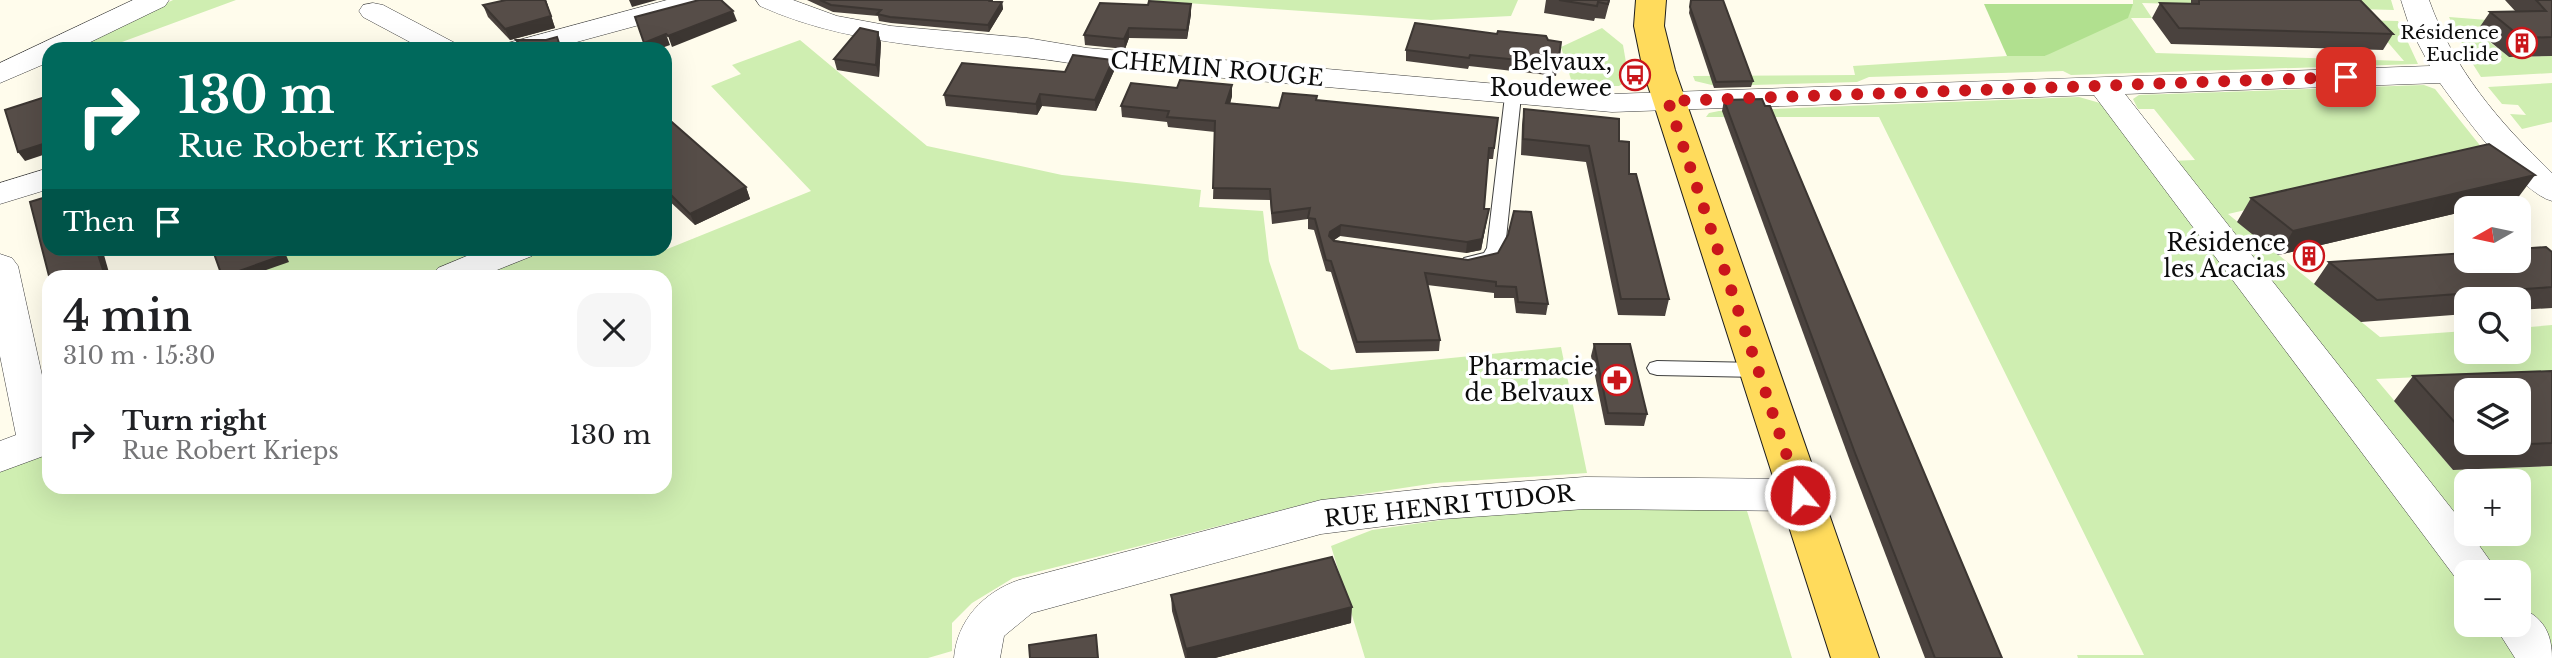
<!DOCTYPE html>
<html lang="en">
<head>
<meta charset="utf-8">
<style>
  body { margin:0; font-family:"Libre Baskerville",serif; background:#f6f6f6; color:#202124; height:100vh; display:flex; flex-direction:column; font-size:26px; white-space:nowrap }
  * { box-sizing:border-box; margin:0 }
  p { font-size:23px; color:#757577 }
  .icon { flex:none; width:38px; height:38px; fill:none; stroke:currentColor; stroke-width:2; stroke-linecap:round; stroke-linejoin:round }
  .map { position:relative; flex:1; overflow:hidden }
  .sheet { position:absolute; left:42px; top:270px; width:630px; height:224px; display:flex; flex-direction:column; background:#fff; border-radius:21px; box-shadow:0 7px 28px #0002 }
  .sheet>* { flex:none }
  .guide { position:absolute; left:42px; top:42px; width:630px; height:214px; border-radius:21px; box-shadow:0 7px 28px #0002; background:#00695c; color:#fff; overflow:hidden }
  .needle { width:46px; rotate:261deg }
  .fabs { position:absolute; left:2454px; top:196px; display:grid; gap:14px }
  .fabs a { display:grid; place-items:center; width:77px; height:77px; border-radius:14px; background:#fff; box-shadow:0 7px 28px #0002; font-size:35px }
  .pin { position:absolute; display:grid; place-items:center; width:60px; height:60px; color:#fff; margin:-30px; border-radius:14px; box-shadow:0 4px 10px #0006 }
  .me { position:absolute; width:77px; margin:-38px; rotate:342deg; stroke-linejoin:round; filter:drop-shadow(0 0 5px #0008) }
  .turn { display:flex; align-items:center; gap:24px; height:147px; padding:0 21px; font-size:32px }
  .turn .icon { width:91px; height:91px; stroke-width:2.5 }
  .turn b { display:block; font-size:49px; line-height:60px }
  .then { display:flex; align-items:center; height:66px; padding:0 21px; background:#0003; gap:14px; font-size:26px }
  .round { display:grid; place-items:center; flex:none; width:74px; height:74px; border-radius:21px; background:#f6f6f6 }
  .summary { display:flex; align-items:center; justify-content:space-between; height:119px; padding:0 21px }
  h1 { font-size:42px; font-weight:600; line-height:52px }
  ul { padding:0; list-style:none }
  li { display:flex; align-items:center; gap:21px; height:91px; padding:0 21px }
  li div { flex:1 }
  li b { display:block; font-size:26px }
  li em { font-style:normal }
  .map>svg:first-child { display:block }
  .green { fill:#cfeeb1; fill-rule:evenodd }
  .forest { fill:#b1e08f }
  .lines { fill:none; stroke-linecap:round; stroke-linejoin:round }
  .service-casing { stroke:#3f3f3f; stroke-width:2 }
  .minor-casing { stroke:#3f3f3f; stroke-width:1 }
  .primary-casing { stroke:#1d1d1d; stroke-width:2 }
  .service { fill:#fff; fill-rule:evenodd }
  .minor { fill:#fff; fill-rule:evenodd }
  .primary { fill:#ffdb5c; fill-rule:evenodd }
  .wall { fill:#4a423e; fill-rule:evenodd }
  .shaded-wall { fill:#3c3632 }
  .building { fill:#564d48; stroke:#3c3632; stroke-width:2 }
  .route { stroke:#ca161b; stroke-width:12; stroke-dasharray:0 21.6 }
  .labels { text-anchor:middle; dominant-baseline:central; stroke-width:7; stroke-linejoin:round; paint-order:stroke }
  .far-poi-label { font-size:19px; fill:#0c0c0c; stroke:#fff; text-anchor:end }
  .poi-label { font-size:23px; fill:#0c0c0c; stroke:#fff; text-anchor:end }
  .street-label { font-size:23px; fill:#0c0c0c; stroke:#fff }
</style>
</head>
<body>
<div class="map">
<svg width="2552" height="658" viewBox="0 0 2552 658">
  <rect width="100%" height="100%" fill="#fffcec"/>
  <g class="green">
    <polygon points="173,0 236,0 103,49 73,49"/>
    <polygon points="1144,0 1518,0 1511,16 1431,20"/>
    <polygon points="2133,0 2391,0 2394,10 2142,3 2152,18 2131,18 2156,53 2404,61 2372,24 2355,20 2398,21 2418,64 2071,75 2063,71 1869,77 1857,82 1716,86 1695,81 1693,76 1855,75 1853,66 2007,56 2045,56 2133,4"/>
    <polygon points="2449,17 2500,21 2506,25 2470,27 2509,57 2552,56 2552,73 2481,77 2469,58"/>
    <polygon points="1602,28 1623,45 1629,80 1619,86 1573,86 1561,47"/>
    <polygon points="800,40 927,146 1062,175 1201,190 1199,207 1263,211 1269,261 1299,349 1331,370 1561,347 1587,473 1436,483 1317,501 1013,578 972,603 952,623 952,651 928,658 0,658 0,470 49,450 49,486 665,486 665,276 480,276 550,249 640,249 650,256 811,191 711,86 741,74 732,65"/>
    <polygon points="2552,83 2552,122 2522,129 2510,114 2526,115 2518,105 2502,104 2488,87"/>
    <path d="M2424 85 2435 89 2494 163 2411 172 2228 214 2380 337 2466 331V352H2518V328L2552 325V371L2376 379 2453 470 2552 466V654L2518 610V572H2489L2170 161 2195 160 2154 109H2138L2133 99 2139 95ZM2466 481H2518V534H2466Z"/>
    <polygon points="2079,97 2107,105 2466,578 2466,625 2501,625 2526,658 2078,658 2077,655 2144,655 1879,117 1706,117 1709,113 1719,111"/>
    <polygon points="283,249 496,249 424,276 249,276"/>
    <polygon points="1665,508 1747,511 1792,658 1365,658 1331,546 1372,530 1512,510"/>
  </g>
  <polygon class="forest" points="1984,4 2133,4 2128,18 2045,56 2007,56"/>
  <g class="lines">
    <g class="service-casing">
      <g id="service">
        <polygon points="1513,91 1521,96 1505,248 1496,261 1470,268 1461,262 1464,258 1484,253 1487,248 1505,96"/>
        <polygon points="1657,361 1759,363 1766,365 1769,370 1766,375 1759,377 1657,375 1650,373 1647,368 1650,363"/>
      </g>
    </g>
    <g class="minor-casing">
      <g id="minor">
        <polygon points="133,0 169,0 165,6 76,49 49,49 49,62 0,83 0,63"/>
        <polygon points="667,0 713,0 709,6 551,49 503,49 508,43"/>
        <path d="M756 0H793L837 16 891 26 1027 38 1087 48 1612 94 2430 66 2410 28 2401 0H2429C2454 70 2498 121 2552 173V201C2520 193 2461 112 2440 83L2125 94 2466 527V534H2471L2498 572H2466V586L2461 585 2094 95 1612 112 1087 66C977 46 864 53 760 6Z"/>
        <polygon points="373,3 383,5 455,43 460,49 423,49 363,17 359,11 363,5"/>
        <polygon points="49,168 49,189 0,204 0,183"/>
        <polygon points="486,248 537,248 532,256 482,276 432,276 438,268"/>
        <polygon points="0,254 12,258 18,266 49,407 49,454 0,472 0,441 16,435 0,356"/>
        <path d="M1585 477 1800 479 1815 484 1821 495 1815 506 1800 511 1585 509 1442 519 1321 534 1032 613 1004 636 1000 658H954C957 620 984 592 1019 580L1321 500 1442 487Z"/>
        <path d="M2518 607C2543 616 2552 633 2552 658H2515L2494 625H2518Z"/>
      </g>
    </g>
    <g class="primary-casing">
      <polygon id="primary" points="1636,0 1666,0 1664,26 1675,70 1879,658 1831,658 1643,70 1634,26"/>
    </g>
    <use href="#service" class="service"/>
    <use href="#minor" class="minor"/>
    <use href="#primary" class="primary"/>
  </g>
  <g class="wall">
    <polygon points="506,0 546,0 555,28 510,40 488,17 483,5"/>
    <polygon points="807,0 993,0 993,1 1002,2 1003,9 989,32 891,23 879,21 878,16 833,12"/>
    <polygon points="1546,0 1610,0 1605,19 1595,18 1594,21 1544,13"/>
    <polygon points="1691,0 1723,0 1753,81 1751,87 1714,88 1689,13"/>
    <polygon points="2191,0 2360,0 2393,34 2383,50 2171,44 2152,18 2160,3 2191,4"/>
    <polygon points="2505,0 2552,0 2552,56 2509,57 2477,31 2490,12 2516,12"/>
    <polygon points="1191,4 1191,14 1187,39 1129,38 1125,49 1085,45 1084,35 1148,5"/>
    <polygon points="878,32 881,43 879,77 837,70 834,59"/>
    <polygon points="1548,40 1561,42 1556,76 1469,66 1468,69 1406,61 1406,50"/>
    <polygon points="1114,71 1096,111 1042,106 1037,115 946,106 944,95 1065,72"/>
    <polygon points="1232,96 1230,104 1279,108 1317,96 1317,100 1498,118 1493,159 1488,159 1484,209 1489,209 1481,250 1466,253 1340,236 1334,240 1468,260 1548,304 1546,315 1516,313 1514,298 1494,298 1494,293 1427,285 1440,340 1439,351 1356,353 1331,272 1326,271 1314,230 1308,229 1308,219 1272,224 1270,200 1213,199 1215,132 1168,127 1167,122 1122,117 1121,106"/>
    <polygon points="1724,100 2002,658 1925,658 1851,464 1722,111"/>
    <polygon points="1524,109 1619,141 1669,299 1665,316 1618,315 1586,162 1521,155 1522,125"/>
    <polygon points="665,116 746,187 750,199 695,225 665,197"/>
    <polygon points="2251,198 2517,199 2476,208 2466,208 2466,211 2278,255 2237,222"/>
    <polygon points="2552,252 2552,308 2518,310 2518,299 2466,299 2466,314 2361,322 2314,284 2329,262"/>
    <polygon points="1594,344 1647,414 1644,426 1605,425 1591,356"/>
    <path d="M2552 371V466L2453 470 2394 401 2413 376ZM2466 390 2518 443H2466Z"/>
    <polygon points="1171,595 1351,623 1215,658 1185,658 1172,611"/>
  </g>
  <g class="shaded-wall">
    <polygon points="546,0 555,28 510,40 505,29"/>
    <polygon points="629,0 657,0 632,7"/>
    <polygon points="1002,2 1003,9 989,32 988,25"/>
    <polygon points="1191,4 1191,14 1187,39 1187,30"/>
    <polygon points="733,11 737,21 672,47 668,36"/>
    <polygon points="1129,28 1129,38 1125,49 1124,39"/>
    <polygon points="878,32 881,43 879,77 876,65"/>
    <polygon points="666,34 670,45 659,49 646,49 644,43"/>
    <polygon points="1113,60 1114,71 1096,111 1095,100"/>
    <polygon points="1232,85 1232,96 1227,114 1226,103"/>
    <polygon points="1040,94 1042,106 1037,115 1036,104"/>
    <polygon points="43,144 49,153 25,161 18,152"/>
    <polygon points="2535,175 2517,199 2476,208 2466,208 2466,211 2278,255 2293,231"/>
    <polygon points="746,187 750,199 695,225 690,214"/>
    <polygon points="1489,209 1481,250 1466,253 1467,242"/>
    <polygon points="1341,225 1340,236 1330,243 1330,232"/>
    <polygon points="96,248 102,248 110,276 105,276"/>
    <polygon points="282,248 283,248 289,262 249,276 225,276"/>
    <polygon points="1352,607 1351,623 1215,658 1187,658 1186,649"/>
  </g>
  <g class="building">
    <polygon points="506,0 545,0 551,16 505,29 483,5"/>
    <polygon points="699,0 721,0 733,11 668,36 666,34 644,43 635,17"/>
    <polygon points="820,0 991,0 990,1 1002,2 988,25 890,17 877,14 881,10 831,5"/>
    <polygon points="1559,0 1609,0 1608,4 1598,2 1597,6"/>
    <polygon points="1691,0 1723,0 1753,81 1716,82 1690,7"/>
    <polygon points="2199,0 2360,0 2393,34 2179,28 2160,3 2199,4"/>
    <polygon points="2536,0 2552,0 2552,37 2522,38 2490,12 2546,11"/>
    <polygon points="1149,1 1191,4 1187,30 1129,28 1124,39 1084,35 1100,3 1148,5"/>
    <polygon points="1415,23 1497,34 1498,31 1546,36 1548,40 1561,42 1558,64 1470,55 1469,58 1406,50"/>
    <polygon points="860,28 878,32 876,65 834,59"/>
    <polygon points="557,37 561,49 524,49 516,40 546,40"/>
    <polygon points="583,43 590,49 567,49"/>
    <polygon points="1073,55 1113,60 1095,100 1040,94 1036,104 944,95 962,63 1065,72"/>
    <polygon points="1180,80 1232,85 1226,103 1279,108 1283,93 1317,96 1316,100 1498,118 1494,148 1489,148 1484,209 1489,209 1482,239 1467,242 1341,225 1330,232 1329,236 1334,241 1468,260 1498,253 1508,235 1514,211 1531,212 1548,304 1518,302 1516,287 1496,286 1496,282 1425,273 1440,340 1357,342 1331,261 1326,260 1315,219 1308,218 1310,208 1272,213 1270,189 1213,188 1215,121 1167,117 1169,111 1121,106 1131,83 1177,88"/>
    <polygon points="45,97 46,102 49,101 49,167 43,144 18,152 5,110"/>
    <polygon points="1762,99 1765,106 1770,106 2002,658 1935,658 1855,453 1724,100"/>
    <polygon points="1524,109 1619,119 1619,141 1629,142 1629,174 1636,174 1669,299 1621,299 1589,146 1523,139"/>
    <polygon points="665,116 746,187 690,214 665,189"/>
    <polygon points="2489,144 2535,175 2293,231 2251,198"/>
    <polygon points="49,196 49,248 96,248 105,276 49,276 30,202"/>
    <polygon points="2546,247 2552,252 2552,287 2377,300 2329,262 2466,253 2466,261 2518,261 2518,249"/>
    <polygon points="212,248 282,248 284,255 225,276 222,276"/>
    <polygon points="1594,344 1630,344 1647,414 1608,413"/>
    <polygon points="2552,371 2552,443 2475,446 2472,443 2518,443 2518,390 2466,390 2466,435 2413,376"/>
    <polygon points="1332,557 1352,607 1186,649 1171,595"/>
    <polygon points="1096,635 1098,658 1030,658 1029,645"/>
  </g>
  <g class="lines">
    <polyline class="route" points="1800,495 1668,101 2346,77"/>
  </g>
  <defs>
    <g id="building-ring" transform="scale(1.575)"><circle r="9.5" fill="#fff" stroke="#ca161b" stroke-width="1.5"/><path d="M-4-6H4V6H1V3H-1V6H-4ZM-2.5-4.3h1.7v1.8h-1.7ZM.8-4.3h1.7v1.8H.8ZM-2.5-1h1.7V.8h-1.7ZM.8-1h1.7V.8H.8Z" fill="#ca161b"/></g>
    <g id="bus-ring" transform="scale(1.575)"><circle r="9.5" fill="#fff" stroke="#ca161b" stroke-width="1.5"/><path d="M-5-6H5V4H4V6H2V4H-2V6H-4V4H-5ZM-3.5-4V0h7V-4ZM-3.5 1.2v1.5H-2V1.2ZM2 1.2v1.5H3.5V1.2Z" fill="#ca161b"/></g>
    <g id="pharmacy-ring" transform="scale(1.575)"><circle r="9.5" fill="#fff" stroke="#ca161b" stroke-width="1.5"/><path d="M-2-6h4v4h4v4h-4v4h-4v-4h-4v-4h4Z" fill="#ca161b"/></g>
  </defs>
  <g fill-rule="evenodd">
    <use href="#building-ring" x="2522" y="43"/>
    <use href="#bus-ring" x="1635" y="75"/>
    <use href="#building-ring" x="2309" y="256"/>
    <use href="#pharmacy-ring" x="1617" y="380"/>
  </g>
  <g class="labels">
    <g class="far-poi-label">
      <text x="2499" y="32">Résidence<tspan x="2499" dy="22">Euclide</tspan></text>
    </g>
    <g class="poi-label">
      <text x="1612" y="62">Belvaux,<tspan x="1612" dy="26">Roudewee</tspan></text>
      <text x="2286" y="243">Résidence<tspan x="2286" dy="26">les Acacias</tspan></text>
      <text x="1594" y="367">Pharmacie<tspan x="1594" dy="26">de Belvaux</tspan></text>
    </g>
    <g class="street-label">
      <text transform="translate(1217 69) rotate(5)">CHEMIN ROUGE</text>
      <text transform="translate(1449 506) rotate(-6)">RUE HENRI TUDOR</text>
    </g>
  </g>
</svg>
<div class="fabs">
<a><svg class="needle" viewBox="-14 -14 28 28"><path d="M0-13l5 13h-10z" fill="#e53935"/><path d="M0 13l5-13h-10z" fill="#757577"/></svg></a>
<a><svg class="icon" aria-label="search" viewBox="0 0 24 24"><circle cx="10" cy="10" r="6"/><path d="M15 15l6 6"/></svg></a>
<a><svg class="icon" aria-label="layers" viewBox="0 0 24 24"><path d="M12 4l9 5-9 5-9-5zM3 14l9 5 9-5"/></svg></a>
<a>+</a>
<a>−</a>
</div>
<div class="pin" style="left:2346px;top:77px;background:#d93025"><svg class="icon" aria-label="arrive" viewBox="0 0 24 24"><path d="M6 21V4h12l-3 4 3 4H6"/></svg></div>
<svg class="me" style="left:1800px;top:495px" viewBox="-20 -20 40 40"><circle r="17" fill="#ca161b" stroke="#fff" stroke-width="3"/><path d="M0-11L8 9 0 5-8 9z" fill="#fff"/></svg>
<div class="guide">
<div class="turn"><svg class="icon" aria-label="right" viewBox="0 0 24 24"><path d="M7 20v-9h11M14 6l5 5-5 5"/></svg><div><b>130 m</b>Rue Robert Krieps</div></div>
<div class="then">Then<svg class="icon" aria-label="arrive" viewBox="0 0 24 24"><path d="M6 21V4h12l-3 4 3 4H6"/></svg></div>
</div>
<section class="sheet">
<div class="summary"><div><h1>4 min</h1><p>310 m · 15:30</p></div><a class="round"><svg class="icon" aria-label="close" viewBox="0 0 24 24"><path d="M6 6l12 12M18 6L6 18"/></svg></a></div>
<ul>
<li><svg class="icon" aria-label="right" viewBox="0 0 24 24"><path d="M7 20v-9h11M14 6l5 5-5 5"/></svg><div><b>Turn right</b><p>Rue Robert Krieps</p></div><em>130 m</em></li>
</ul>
</section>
</div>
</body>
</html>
